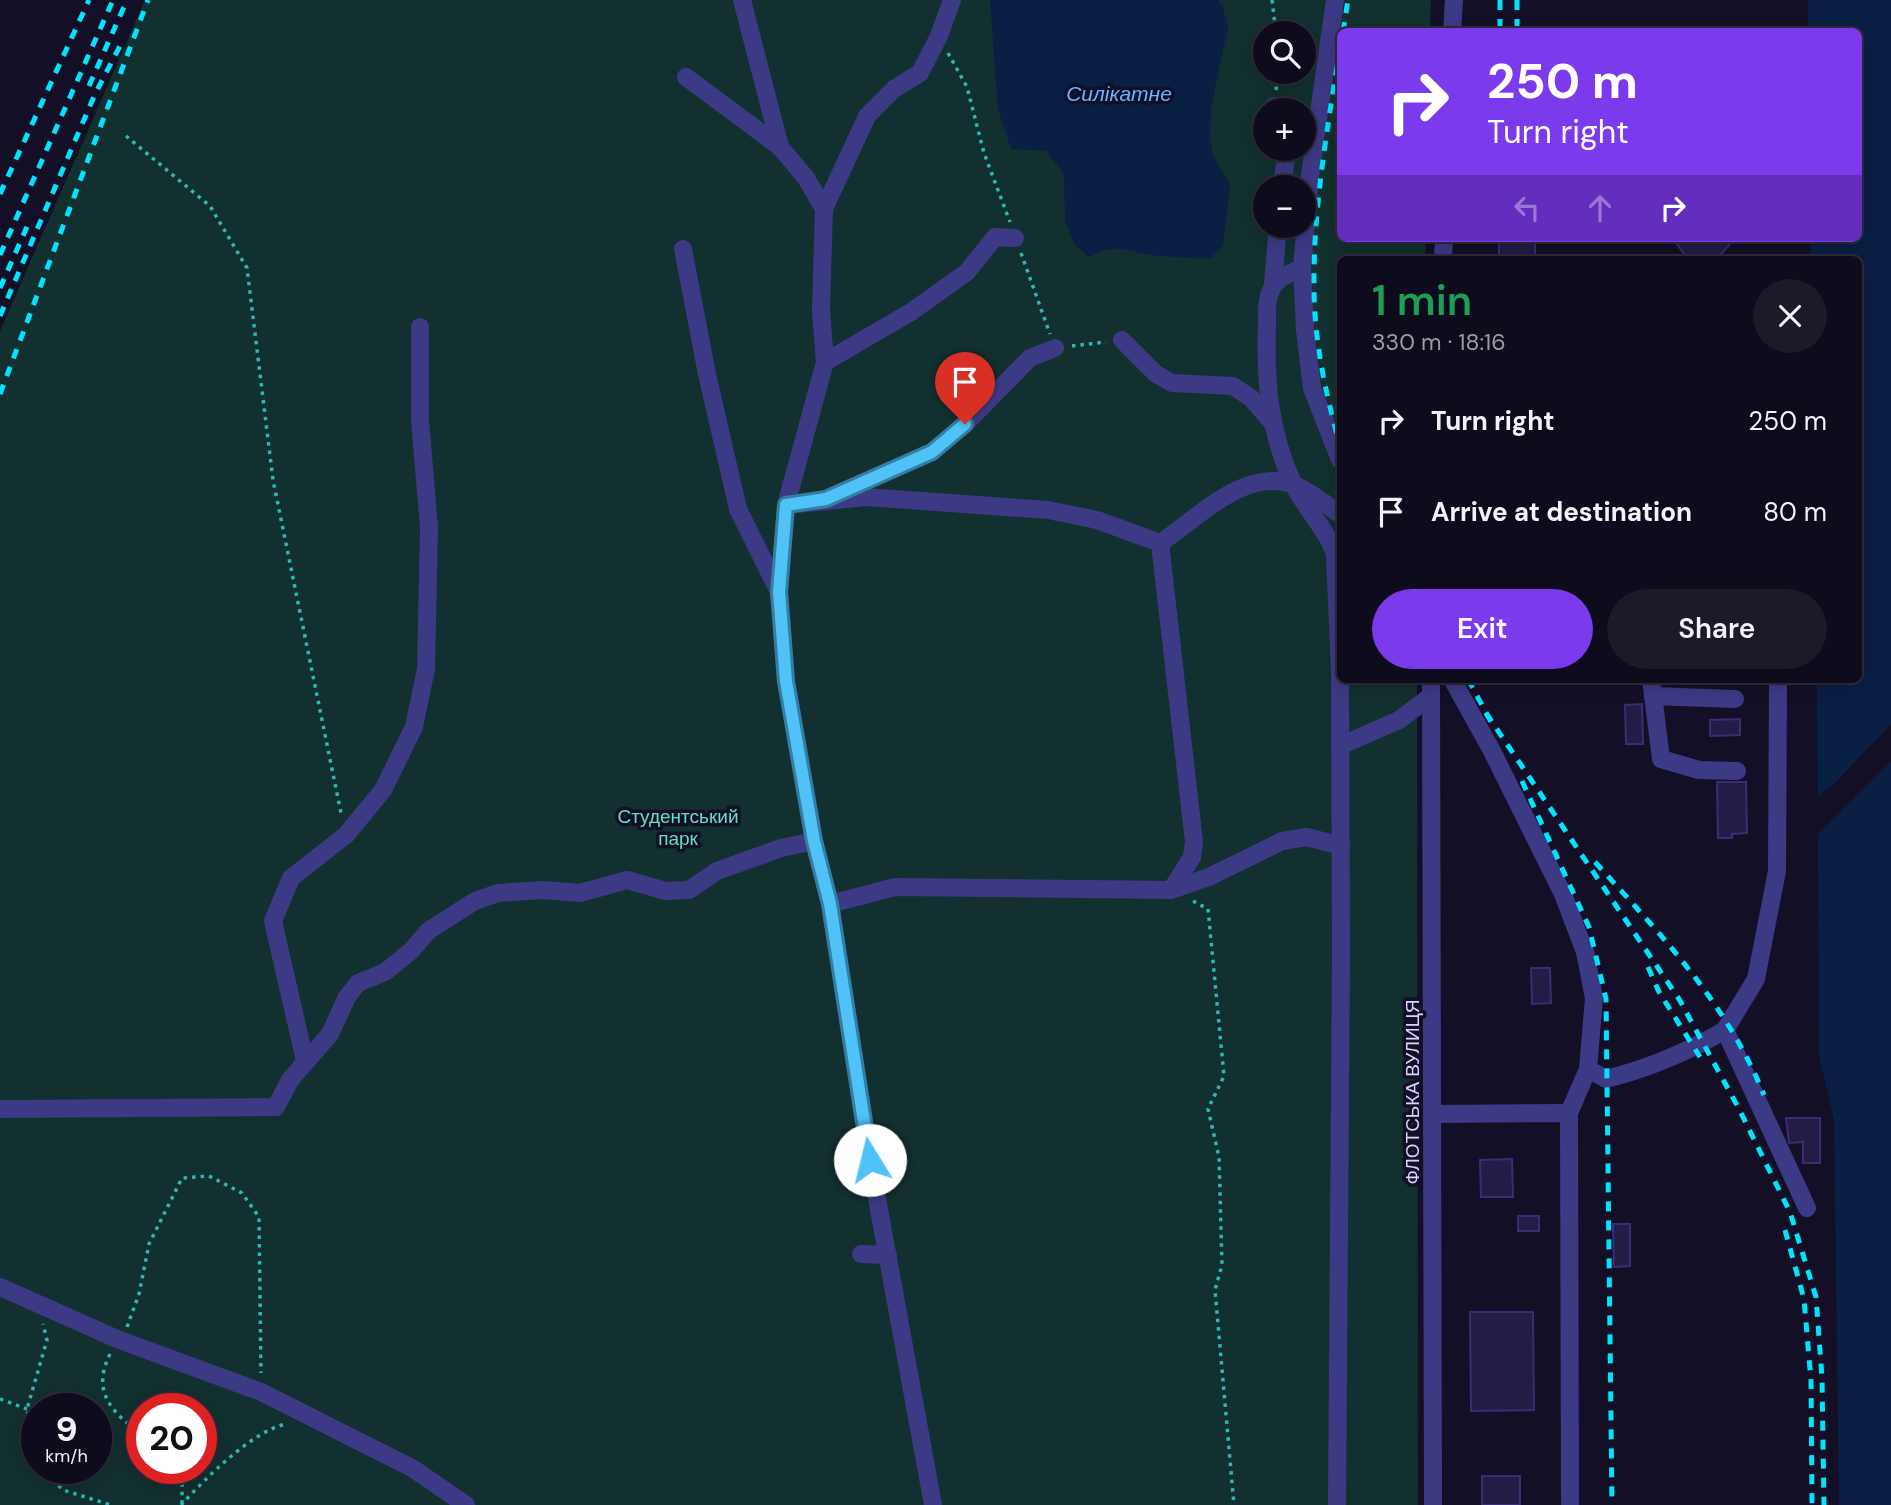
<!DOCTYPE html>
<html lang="en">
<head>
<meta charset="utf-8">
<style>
  body { margin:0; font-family:"DM Sans",sans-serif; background:#1c1929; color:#f1f3f6; height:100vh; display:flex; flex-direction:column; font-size:26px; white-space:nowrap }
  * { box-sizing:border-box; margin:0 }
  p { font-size:23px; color:#9b9ba3 }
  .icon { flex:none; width:38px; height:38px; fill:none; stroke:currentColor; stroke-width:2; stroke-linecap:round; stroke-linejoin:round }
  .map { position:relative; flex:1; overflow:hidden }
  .side { position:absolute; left:1337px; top:256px; width:525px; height:427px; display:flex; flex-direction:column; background:#0e0b1c; border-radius:10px; box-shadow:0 4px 18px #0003,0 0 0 2px #2e2b3b }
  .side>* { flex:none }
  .banner { position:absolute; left:1337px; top:28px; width:525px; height:214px; border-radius:10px; box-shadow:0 4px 18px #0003,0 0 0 2px #2e2b3b; background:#7c3aed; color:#fff; overflow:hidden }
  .tools { position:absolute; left:1253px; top:21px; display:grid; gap:14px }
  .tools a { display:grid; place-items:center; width:63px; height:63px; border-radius:50%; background:#0e0b1c; box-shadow:0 4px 18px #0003,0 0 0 2px #2e2b3b; font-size:35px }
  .speed { position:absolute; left:21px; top:1393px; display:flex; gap:14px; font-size:35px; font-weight:700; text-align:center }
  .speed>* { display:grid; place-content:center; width:91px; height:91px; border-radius:50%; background:#0e0b1c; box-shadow:0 4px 18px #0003,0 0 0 2px #2e2b3b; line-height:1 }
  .speed small { font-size:18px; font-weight:400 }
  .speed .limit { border:10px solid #d22; background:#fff; color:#111 }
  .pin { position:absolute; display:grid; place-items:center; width:60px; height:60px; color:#fff; margin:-72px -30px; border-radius:50% 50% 50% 0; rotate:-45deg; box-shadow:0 0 7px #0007 }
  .pin .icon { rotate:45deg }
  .me { position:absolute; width:77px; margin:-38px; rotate:351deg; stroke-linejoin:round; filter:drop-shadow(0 0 5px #0008) }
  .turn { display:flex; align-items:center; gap:24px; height:147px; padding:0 35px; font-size:32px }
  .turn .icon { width:91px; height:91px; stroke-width:2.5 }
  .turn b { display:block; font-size:49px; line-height:60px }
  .lanes { display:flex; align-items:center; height:66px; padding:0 35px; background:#0003; justify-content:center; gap:35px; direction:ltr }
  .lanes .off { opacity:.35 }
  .round { display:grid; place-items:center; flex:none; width:74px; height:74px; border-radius:37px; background:#1c1929 }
  .summary { display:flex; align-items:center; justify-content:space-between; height:119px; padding:0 35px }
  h1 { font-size:42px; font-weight:600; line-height:52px; color:#1e9e55 }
  .primary-button { display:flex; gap:14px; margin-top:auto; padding:14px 35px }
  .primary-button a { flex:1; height:80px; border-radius:42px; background:#7c3aed; color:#fff; font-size:28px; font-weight:600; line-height:80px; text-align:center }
  .primary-button a+a { background:#1c1929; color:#f1f3f6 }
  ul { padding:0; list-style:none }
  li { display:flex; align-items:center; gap:21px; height:91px; padding:0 35px }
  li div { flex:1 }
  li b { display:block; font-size:26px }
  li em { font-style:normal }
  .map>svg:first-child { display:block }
  .green { fill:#12302f; fill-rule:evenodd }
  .water { fill:#0a1f44 }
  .pier { fill:#130f26 }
  .building { fill:#241b47; stroke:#3b2d73; stroke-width:2 }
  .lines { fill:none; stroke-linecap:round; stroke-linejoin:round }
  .path { stroke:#2fb8b0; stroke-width:3.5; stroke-dasharray:3.5 5; stroke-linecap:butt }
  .minor { stroke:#3d3a85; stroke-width:18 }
  .rail { stroke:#00e5ff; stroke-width:5; stroke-dasharray:10 9; stroke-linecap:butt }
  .route-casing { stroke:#337fa1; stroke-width:18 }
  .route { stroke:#4fc3f7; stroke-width:12 }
  .labels { text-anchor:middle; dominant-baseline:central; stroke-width:7; stroke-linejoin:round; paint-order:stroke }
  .park-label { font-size:19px; fill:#5fe0c0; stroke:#130f26 }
  .street-label { font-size:19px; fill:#d9d4ff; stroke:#130f26 }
  .water-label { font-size:21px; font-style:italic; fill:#62b6ff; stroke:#130f26 }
</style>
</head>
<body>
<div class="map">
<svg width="1891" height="1505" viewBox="0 0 1891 1505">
  <rect width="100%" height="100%" fill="#130f26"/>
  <path class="green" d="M145 0H1431L1430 31 1340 32V238H1426L1425 259H1340V679H1417L1418 1505H0V331ZM1265 33H1304V72H1265ZM1265 110H1304V149H1265ZM1265 187H1304V226H1265ZM37 1409H96V1468H37ZM142 1409H201V1468H142Z"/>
  <g class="water">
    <path d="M990 0H1218L1223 7 1228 28 1211 107 1210 139 1214 157 1230 185 1223 246 1210 259C1193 258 1176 257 1159 256 1128 253 1120 240 1089 257L1074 244 1065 220 1064 175 1046 151 1011 149 998 110Z"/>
    <polygon points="1808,0 1891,0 1891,1505 1839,1505 1834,1119 1819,1057 1817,679 1858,679 1858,259 1811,259 1811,238 1858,238 1858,32 1808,31"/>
  </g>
  <polygon class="pier" points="1891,724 1891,762 1818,834 1817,797 1834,784"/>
  <g class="building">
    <rect x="1499" y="238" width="36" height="21"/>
    <polygon points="1673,238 1735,238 1717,259 1686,257"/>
    <polygon points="1642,704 1643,744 1626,744 1625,705"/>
    <polygon points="1740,719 1740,735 1710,736 1710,720"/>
    <polygon points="1717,782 1746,782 1747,833 1732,834 1732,838 1718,838"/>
    <polygon points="1531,968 1550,968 1551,1003 1532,1004"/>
    <polygon points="1786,1118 1820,1118 1820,1163 1803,1163 1803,1142 1789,1143"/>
    <polygon points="1512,1159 1513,1197 1481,1197 1480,1160"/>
    <rect x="1518" y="1216" width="21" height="15"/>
    <polygon points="1613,1224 1630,1224 1630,1266 1614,1267"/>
    <polygon points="1470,1312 1533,1312 1534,1410 1471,1411"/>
    <rect x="1482" y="1476" width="38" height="29"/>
  </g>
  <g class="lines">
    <g class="path">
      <polyline points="1272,0 1276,33"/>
      <polyline points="948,53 967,87 984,153 1010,222"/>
      <polyline points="1276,90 1278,72"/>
      <polyline points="126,136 210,206 247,268 273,480 341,813"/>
      <polyline points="1021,253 1050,334"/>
      <polyline points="1072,346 1106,342"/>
      <polyline points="1193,901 1208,909 1224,1076 1208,1109 1219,1157 1222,1265 1215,1290 1234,1505"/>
      <polyline points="127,1327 139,1294 149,1244 182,1178 209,1176 242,1193 259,1217 261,1373"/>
      <path d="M110 1354C91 1392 112 1413 142 1434"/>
      <polyline points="0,1399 27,1409"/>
      <polyline points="37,1465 27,1409 47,1340 43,1324"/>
      <polyline points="40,1468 63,1490 111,1505"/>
      <polyline points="176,1468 182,1478 182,1503"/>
      <path d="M181 1505C205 1479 252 1431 286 1424"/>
    </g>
    <g class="minor">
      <path d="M1335 0 1310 175 1302 268C1291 273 1278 277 1272 288 1266 299 1267 312 1267 325 1265 379 1269 431 1292 481 1303 507 1326 527 1335 554L1340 673 1341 955 1337 1505"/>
      <polyline points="1452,32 1454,0"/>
      <polyline points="686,77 780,147 742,0"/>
      <polyline points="1274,106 1277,110"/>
      <polyline points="780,147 806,178 824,209 867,116 894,89 920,73 939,36 952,0"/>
      <polyline points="1281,187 1288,149"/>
      <polyline points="824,209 821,310 825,362 786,505 779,592 786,681 814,841 830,904 870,1160 933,1505"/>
      <polyline points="683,249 707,374 738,509 779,592"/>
      <polyline points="1443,259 1444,238"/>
      <polyline points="1302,268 1305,330 1312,388 1340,460"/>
      <polyline points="1273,285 1278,226"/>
      <polyline points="1122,340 1156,374 1172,383 1233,386 1251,398 1271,421"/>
      <polyline points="825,362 911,312 967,272 995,237 1015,238"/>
      <polyline points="832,496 932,452 965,424 1030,358 1055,348"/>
      <path d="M786 505 866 497 1048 510 1097 520 1160 543C1197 519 1245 466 1294 485 1310 491 1326 505 1340 514"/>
      <polyline points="1160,543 1194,842 1192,857 1171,890"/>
      <polyline points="1431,679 1433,1505"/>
      <polyline points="1452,679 1492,751 1563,894 1585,952 1594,998 1588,1069 1569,1113"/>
      <polyline points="1651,679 1661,759 1699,770 1737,771"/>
      <polyline points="1653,696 1735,699"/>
      <polyline points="1340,746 1399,720 1431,696"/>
      <polyline points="830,904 895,887 1171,890 1209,877 1282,841 1307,837 1341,846"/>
      <polyline points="1725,1030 1756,979 1777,871 1778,679"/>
      <polyline points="305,1061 273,921 291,878 346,835 383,790 414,727 426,669 429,527 420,420 420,327"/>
      <path d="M1588 1069 1606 1079C1650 1068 1686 1053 1725 1030L1807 1208"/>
      <polyline points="0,1109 276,1107 290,1080 330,1034 347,997 358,983 385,972 411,951 428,931 475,901 498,893 543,890 580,893 627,880 666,891 689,890 717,871 781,848 814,841"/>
      <polyline points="1433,1114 1569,1113 1570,1505"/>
      <polyline points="861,1254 888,1255"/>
      <polyline points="0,1287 117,1339 261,1392 412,1468 466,1505"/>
    </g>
    <g class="rail">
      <polyline points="1500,0 1500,32"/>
      <polyline points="1517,0 1517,32"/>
      <polyline points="1343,32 1348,0"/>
      <path d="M1340 47C1328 126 1313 207 1314 287 1314 341 1326 395 1340 446"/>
      <polyline points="89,86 127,0"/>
      <polyline points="0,194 89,0"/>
      <polyline points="0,255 113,0"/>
      <polyline points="0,288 30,220"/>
      <polyline points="0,316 95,94 121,44"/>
      <polyline points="0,394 148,0"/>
      <polyline points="1468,679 1491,722"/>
      <polyline points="1486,713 1679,999 1738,1107 1790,1212 1816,1297 1822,1378 1824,1505"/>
      <polyline points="1522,781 1589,927 1606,999 1612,1505"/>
      <path d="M1595 862C1661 935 1727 1003 1764 1095"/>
      <polyline points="1648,967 1659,992 1700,1057"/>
      <polyline points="1785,1230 1804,1299 1811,1381 1812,1505"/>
    </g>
  </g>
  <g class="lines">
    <g class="route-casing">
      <polyline id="route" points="870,1160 830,904 814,841 786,681 779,592 786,505 826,499 932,452 965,424"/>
    </g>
    <use href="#route" class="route"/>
  </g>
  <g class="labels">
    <g class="park-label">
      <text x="678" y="816">Студентський<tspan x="678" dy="22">парк</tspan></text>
    </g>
    <g class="street-label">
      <text transform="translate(1412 1092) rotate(-90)">ФЛОТСЬКА ВУЛИЦЯ</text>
    </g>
    <g class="water-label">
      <text x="1119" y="94">Силікатне</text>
    </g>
  </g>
</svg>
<div class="tools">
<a><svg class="icon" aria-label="search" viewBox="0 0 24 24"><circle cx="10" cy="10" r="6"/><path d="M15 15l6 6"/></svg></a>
<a>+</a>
<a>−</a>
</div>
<div class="speed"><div>9<small>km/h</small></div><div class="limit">20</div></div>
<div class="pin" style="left:965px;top:424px;background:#d93025"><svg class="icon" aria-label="arrive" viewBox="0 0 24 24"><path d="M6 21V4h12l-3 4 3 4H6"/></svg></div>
<svg class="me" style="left:870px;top:1160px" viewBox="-20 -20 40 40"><circle r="19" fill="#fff"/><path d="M0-13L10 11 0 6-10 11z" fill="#4fc3f7"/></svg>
<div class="banner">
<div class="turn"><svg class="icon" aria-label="right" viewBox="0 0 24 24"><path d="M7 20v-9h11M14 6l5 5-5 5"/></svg><div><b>250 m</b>Turn right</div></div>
<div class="lanes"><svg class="icon off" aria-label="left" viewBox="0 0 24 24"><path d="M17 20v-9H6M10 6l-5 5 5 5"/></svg><svg class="icon off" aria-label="ahead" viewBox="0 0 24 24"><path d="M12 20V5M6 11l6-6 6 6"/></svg><svg class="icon" aria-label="right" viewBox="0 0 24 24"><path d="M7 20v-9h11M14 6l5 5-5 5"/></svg></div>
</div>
<section class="side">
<div class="summary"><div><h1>1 min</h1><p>330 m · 18:16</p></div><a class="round"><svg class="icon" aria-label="close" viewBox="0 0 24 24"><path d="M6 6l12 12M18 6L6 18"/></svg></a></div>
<ul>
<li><svg class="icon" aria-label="right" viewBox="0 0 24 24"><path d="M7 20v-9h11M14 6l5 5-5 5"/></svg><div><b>Turn right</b></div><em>250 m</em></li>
<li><svg class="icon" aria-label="arrive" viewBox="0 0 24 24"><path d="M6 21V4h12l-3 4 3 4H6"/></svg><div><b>Arrive at destination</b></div><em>80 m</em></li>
</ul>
<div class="primary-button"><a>Exit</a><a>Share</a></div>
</section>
</div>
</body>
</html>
